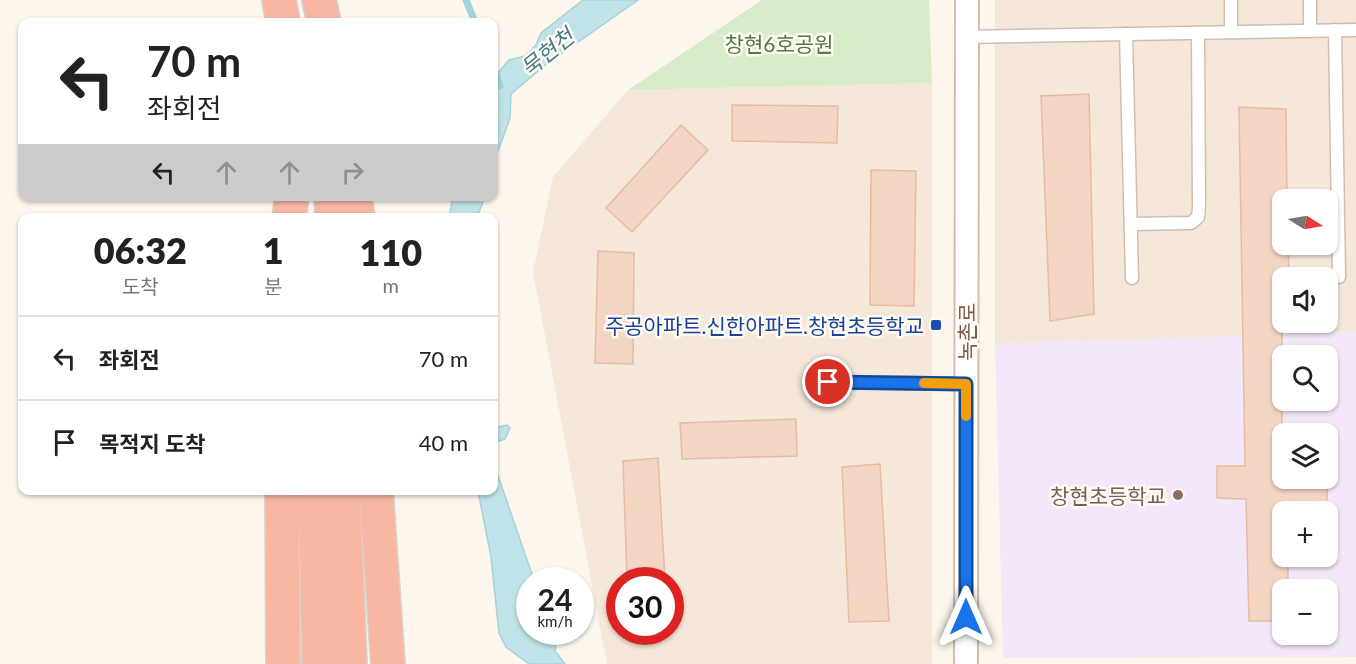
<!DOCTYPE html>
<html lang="ko">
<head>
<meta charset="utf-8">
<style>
  body { margin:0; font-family:Lato,"Noto Sans KR",sans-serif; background:#f2f2f2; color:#222; height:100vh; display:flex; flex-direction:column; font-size:22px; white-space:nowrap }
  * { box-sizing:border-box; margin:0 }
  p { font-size:20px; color:#767676 }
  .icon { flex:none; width:33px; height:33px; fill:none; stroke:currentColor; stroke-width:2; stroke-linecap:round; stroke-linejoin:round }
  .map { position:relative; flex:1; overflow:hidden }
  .panel { position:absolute; left:18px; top:213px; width:480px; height:282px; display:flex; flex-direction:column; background:#fff; border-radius:12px; box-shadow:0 2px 4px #0004 }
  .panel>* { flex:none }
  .banner { position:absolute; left:18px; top:18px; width:480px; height:183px; border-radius:12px; box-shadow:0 2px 4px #0004; background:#fff; color:#222; overflow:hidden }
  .needle { width:39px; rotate:101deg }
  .fabs { position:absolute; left:1272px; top:189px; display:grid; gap:12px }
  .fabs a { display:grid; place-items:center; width:66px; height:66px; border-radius:12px; background:#fff; box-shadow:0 2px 4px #0004; font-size:30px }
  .speed { position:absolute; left:516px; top:567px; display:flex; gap:12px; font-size:30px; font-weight:700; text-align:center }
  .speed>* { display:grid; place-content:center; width:78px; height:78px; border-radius:50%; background:#fff; box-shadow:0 2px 4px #0004; line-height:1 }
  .speed small { font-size:15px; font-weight:400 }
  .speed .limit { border:9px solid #d22; background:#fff; color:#111 }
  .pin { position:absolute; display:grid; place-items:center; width:51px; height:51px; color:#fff; margin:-26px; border:3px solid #fff; border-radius:50%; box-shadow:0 2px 6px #0007 }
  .me { position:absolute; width:66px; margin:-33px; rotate:0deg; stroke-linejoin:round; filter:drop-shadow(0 0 4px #0008) }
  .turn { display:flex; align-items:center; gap:21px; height:126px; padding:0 30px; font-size:27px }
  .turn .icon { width:78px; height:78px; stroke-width:2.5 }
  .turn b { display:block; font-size:42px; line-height:51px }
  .lanes { display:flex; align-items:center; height:57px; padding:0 30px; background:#0003; justify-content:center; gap:30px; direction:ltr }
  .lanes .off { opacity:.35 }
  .eta { display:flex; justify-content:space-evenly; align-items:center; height:102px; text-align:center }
  .eta b { font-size:36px; font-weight:800; line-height:42px }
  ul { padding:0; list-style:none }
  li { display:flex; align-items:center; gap:18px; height:84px; padding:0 30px; border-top:2px solid #e0e0e0 }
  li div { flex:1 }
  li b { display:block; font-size:22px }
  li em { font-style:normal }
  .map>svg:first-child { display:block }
  .residential { fill:#f5e8da; fill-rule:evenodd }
  .education { fill:#f3e8fa; fill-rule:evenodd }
  .green { fill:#d8ecc9 }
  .water { fill:#bfe3e8; stroke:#a5d3da; stroke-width:1.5 }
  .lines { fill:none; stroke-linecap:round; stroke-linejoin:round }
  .stream { stroke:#a5d3da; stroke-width:7 }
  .building { fill:#f3d5c3; stroke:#e6bba3; stroke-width:1.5 }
  .lane-casing { stroke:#d1beb0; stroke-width:15 }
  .street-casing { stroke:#d1beb0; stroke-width:26 }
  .highway-casing { stroke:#dad1cd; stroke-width:36 }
  .lane { stroke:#fff; stroke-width:12 }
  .street { stroke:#fff; stroke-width:22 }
  .highway { stroke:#f7b7a3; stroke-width:33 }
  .route-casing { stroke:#114b97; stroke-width:15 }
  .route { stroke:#1a73e8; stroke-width:10 }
  .slow { stroke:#f59e0b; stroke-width:10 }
  .transit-dot { fill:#1a4fb4; stroke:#fffaf3; stroke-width:2 }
  .education-dot { fill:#8d6e63; stroke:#fffaf3; stroke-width:2 }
  .labels { text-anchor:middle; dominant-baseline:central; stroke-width:5; stroke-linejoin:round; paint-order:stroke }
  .park-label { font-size:21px; fill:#537a41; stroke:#fffaf3 }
  .transit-label { font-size:21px; fill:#164399; stroke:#fffaf3; text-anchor:end }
  .street-label { font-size:21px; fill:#7a5c4d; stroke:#fffaf3 }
  .education-label { font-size:21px; fill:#785e54; stroke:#fffaf3; text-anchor:end }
  .water-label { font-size:22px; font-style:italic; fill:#437c86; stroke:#fffaf3 }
</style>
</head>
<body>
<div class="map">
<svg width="1356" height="664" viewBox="0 0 1356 664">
  <rect width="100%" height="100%" fill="#fdf6ec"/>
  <g class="residential">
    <path d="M995 0H1356V332L995 344ZM1282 200H1328V244H1282ZM1282 278H1328V322H1282Z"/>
    <path d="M932 83V664H607L533 272 553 177 628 90ZM620 580H670V632H620Z"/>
  </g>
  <path class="education" d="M1356 332V657L1003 658 995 344ZM1282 356H1328V400H1282ZM1282 434H1328V478H1282ZM1282 512H1328V556H1282ZM1282 590H1328V634H1282Z"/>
  <polygon class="green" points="762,0 929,0 932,83 628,90"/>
  <g class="water">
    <polygon points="583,0 638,0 544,66 511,94 510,118 494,162 494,86 498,73 509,60 525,56 536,45 541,33"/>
    <polygon points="453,197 453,196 485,197 477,217 449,217"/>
    <polygon points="507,425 510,428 505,439 494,443 494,456 494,428"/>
    <polygon points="494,464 534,580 530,580 530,632 540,632 542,641 550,632 558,632 555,651 565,664 529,664 506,647 499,633 491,557 478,491 494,490"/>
  </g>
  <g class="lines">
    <g class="stream">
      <polyline points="466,0 475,22"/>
      <polyline points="494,69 500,86"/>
    </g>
  </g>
  <g class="building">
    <polygon points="1089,94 1094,314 1050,321 1041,96"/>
    <polygon points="732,105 838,106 837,143 732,141"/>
    <polygon points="1239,107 1286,109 1287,200 1282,200 1282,244 1288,244 1289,278 1282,278 1282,478 1327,478 1327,512 1282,512 1282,556 1288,556 1288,590 1282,590 1282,621 1249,621 1246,499 1217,498 1217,466 1245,466"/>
    <polygon points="681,125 708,150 632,232 606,208"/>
    <polygon points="871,170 916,171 914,306 870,305"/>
    <polygon points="598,251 634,253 633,364 595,363"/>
    <polygon points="796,419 797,456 682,459 680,423"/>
    <polygon points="658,458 665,580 627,580 623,461"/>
    <polygon points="880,464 889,621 849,622 842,467"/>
  </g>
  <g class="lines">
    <g class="lane-casing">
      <g id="lane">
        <polyline points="1310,0 1310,31"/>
        <polyline points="1335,30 1339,277"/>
        <polyline points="1231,32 1231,0"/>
        <polyline points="1126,34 1132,278"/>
        <polyline points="966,37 1356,30"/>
        <polyline points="1131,224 1191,223 1198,217 1199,208 1198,33"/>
        <polyline points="828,382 966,384"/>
      </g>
    </g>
    <g class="street-casing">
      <polyline id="street" points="966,664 967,0"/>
    </g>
    <g class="highway-casing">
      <g id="highway">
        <polyline points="279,0 283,22"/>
        <polyline points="319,0 324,22"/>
        <polyline points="331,196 332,218"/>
        <polyline points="355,196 358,218"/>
        <polyline points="289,218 292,196"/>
        <polyline points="282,490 283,664"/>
        <polyline points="315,490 319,664"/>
        <polyline points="343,490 350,664"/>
        <polyline points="376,490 388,664"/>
      </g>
    </g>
    <use href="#lane" class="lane"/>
    <use href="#street" class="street"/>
    <use href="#highway" class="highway"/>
  </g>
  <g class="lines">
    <g class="route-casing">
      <polyline id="route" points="828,382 966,384 966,617"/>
    </g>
    <use href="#route" class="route"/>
    <polyline class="slow" points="924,383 966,384 966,416"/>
  </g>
  <rect class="transit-dot" x="930" y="319" width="12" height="12" rx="3"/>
  <circle class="education-dot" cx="1178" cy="495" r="6"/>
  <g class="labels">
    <g class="park-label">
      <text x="779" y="43">창현6호공원</text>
    </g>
    <g class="transit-label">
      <text x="924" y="325">주공아파트.신한아파트.창현초등학교</text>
    </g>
    <g class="street-label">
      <text transform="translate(966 332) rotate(-90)">녹촌로</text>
    </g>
    <g class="education-label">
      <text x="1166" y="495">창현초등학교</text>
    </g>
    <g class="water-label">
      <text transform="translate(547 52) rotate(-39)">묵현천</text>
    </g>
  </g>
</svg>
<div class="fabs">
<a><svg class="needle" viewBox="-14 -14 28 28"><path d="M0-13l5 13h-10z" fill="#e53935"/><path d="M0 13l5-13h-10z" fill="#767676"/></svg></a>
<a><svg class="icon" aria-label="sound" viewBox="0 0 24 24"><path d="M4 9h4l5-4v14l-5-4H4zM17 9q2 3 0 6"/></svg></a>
<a><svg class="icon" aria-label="search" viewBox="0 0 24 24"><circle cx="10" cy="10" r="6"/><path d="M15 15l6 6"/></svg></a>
<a><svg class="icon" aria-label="layers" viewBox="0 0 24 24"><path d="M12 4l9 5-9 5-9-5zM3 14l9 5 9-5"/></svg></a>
<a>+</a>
<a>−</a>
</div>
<div class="speed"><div>24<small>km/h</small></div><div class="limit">30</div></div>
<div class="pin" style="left:828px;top:382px;background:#d93025"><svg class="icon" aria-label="arrive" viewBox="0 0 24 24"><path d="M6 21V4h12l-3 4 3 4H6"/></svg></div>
<svg class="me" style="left:966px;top:617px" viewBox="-20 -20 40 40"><path d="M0-17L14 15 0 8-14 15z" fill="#1a73e8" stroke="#fff" stroke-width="4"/></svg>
<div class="banner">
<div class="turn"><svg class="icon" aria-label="left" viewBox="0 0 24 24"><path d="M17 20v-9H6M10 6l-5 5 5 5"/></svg><div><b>70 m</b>좌회전</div></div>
<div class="lanes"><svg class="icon" aria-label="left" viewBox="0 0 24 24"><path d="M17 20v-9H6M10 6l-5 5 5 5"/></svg><svg class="icon off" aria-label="ahead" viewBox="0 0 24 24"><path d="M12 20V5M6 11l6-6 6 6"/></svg><svg class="icon off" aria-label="ahead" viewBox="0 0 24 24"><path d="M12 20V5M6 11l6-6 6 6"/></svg><svg class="icon off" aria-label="right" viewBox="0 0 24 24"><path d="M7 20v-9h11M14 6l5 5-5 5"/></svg></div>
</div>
<section class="panel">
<div class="eta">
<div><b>06:32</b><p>도착</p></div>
<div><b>1</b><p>분</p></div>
<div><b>110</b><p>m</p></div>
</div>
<ul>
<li><svg class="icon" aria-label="left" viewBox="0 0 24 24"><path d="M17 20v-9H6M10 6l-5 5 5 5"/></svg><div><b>좌회전</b></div><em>70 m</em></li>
<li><svg class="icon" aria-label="arrive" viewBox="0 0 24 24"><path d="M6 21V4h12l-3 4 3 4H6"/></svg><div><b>목적지 도착</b></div><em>40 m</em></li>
</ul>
</section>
</div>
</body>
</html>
